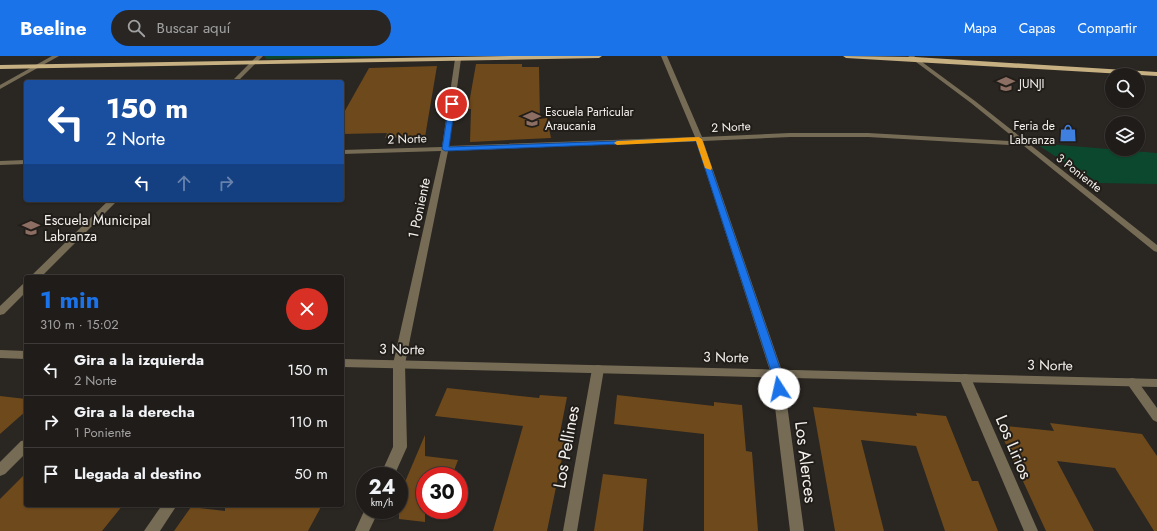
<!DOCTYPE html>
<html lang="es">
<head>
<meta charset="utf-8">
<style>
  body { margin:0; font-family:Jost,sans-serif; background:#282523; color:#f1f3f6; height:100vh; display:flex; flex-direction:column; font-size:15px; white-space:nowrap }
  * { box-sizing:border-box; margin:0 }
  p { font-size:13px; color:#a2a1a2 }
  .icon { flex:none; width:22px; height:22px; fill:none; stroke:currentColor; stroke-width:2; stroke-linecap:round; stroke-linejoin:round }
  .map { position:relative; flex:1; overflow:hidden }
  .details { position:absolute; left:24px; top:219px; width:320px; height:232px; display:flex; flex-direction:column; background:#201c1a; border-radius:4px; box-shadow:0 1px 3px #0004,0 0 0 1px #3d3a39 }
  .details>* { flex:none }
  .hud { position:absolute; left:24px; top:24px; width:320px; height:122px; border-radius:4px; box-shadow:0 1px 3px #0004,0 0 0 1px #3d3a39; background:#1a4fa0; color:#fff; overflow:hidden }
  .buttons { position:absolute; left:1105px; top:12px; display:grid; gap:8px }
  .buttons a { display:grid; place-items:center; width:40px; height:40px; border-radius:50%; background:#201c1a; box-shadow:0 1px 3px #0004,0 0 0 1px #3d3a39; font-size:20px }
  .speed { position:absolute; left:356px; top:411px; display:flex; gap:8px; font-size:20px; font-weight:700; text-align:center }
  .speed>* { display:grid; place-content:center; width:52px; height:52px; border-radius:50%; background:#201c1a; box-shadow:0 1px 3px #0004,0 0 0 1px #3d3a39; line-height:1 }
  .speed small { font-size:10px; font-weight:400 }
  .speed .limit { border:6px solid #d22; background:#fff; color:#111 }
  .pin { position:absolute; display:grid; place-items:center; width:34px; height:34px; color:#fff; margin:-17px; border:2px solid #fff; border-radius:50%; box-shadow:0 1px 4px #0007 }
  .me { position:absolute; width:44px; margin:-22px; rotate:350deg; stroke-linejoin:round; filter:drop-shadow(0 0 3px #0008) }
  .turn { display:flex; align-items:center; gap:14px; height:84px; padding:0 16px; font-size:18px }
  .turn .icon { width:52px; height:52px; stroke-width:2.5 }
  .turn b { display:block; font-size:28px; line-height:34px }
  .lanes { display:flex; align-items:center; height:38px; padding:0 16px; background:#0003; justify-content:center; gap:20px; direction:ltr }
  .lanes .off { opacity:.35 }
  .round { display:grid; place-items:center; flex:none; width:42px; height:42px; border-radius:21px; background:#282523 }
  .summary { display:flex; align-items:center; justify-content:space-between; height:68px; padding:0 16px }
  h1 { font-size:24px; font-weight:700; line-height:30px; color:#1a73e8 }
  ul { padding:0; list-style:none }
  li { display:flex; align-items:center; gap:12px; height:52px; padding:0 16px; border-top:1px solid #3d3a39 }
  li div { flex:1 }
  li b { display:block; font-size:15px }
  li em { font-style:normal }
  header { display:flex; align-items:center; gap:24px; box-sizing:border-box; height:56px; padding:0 20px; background:#1a73e8; color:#fff }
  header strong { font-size:19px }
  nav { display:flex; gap:22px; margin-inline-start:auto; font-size:14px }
  .search { width:280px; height:36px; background:#282523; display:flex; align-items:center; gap:10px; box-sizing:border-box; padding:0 14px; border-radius:22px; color:#a2a1a2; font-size:15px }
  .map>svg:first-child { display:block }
  .green { fill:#0c482e }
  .building { fill:#6e491b }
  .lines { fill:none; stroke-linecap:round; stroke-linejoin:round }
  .minor { fill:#766c56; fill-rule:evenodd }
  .tertiary { fill:#766c56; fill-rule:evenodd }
  .primary { fill:#c7b183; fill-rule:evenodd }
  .route { fill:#1a73e8; stroke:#114b97 }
  .slow { fill:#f59e0b }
  .labels { text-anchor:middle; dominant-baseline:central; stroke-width:4; stroke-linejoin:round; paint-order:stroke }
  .far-poi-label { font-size:12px; fill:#f4f1ee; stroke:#211d19; text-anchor:start }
  .far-street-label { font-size:12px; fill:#f4f1ee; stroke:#211d19 }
  .street-label { font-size:14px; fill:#f4f1ee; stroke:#211d19 }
  .poi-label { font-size:14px; fill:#f4f1ee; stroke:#211d19; text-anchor:start }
  .near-street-label { font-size:17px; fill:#f4f1ee; stroke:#211d19 }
</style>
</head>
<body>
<header>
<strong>Beeline</strong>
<div class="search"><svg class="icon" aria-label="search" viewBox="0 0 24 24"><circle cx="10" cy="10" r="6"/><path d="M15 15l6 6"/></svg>Buscar aquí</div>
<nav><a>Mapa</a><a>Capas</a><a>Compartir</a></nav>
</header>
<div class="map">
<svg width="1157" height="475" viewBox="0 0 1157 475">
  <rect width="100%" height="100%" fill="#2a2622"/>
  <g class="green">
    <polygon points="264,0 406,0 267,3"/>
    <polygon points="1035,87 1157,97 1157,128 1096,127"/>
  </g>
  <g class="building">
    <polygon points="476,8 522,8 522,11 539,11 540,63 547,62 551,82 470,86 471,53 468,53"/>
    <polygon points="437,10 425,81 385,82 387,77 342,78 342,60 369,12"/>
    <polygon points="447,332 539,342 540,339 567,341 560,377 567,378 547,475 493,475 523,370 435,360"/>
    <polygon points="617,339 714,350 714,346 742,349 746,395 752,396 758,475 704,475 704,378 614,368"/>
    <polygon points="0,340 26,343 26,355 0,378"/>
    <polygon points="813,351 917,360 916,357 946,360 972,425 978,425 998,475 945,475 916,390 861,384 884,475 835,475"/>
    <polygon points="1050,367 1142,378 1157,400 1157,475 1154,475 1115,412 1057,405 1094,475 1046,475 997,369 1054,375"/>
    <polygon points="425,379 425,400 458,404 452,420 425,420 425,466 399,463 399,440"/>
    <polygon points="26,417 26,449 123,449 102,475 0,475 0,443"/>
    <polygon points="603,418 647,423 643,475 594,475"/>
    <polygon points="225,449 322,449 308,475 174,475 191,451 225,455"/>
  </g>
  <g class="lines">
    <g class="minor">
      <polygon points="52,0 59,0 0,33 0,29"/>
      <polygon points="661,0 667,0 702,81 790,77 868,77 1025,86 1029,88 1025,90 868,81 790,81 703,85 783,318 804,475 790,475 771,318 696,85 448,95 405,308 407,391 394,420 380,420 393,391 393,308 441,95 342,98 342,94 442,91 455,3 458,1 461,3 449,90 695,81"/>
      <polygon points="26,104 26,108 0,109 0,105"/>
      <polygon points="598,309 602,310 604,313 577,475 563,475 592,313 594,310"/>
      <polygon points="965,318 969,319 971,322 1038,475 1024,475 959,322 961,319"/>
      <polygon points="1132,322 1136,323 1157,352 1157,366 1153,364 1126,326 1128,323"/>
      <polygon points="26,384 26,397 5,418 0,420 0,406 21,385"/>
      <polygon points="162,449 177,449 160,475 144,475"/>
      <polygon points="365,453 379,454 369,475 355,475"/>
    </g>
    <g class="tertiary">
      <polygon points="257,0 263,0 237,26 231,26"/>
      <polygon points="908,0 914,0 975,45 1157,189 1157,196 1154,195 971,47"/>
      <polygon points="109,144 118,144 41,221 30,221"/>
      <polygon points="26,227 26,236 4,258 0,259 0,250 23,228"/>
      <polygon points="0,294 26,295 26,303 0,302"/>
      <polygon points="342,303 1157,323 1157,331 342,311"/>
    </g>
    <g class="primary">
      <polygon points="513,0 602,0 599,2 0,13 0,9"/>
      <polygon points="843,0 915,1 1157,16 1157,20 846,2"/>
    </g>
  </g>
  <polygon class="route" points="452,46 455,48 449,91 701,82 782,318 785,333 783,336 775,336 772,318 696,85 445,95 442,93 449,48"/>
  <polygon class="slow" points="699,81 702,83 712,112 711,114 705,112 696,85 617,89 614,87 617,85"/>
  <defs>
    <g id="school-bare" transform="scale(1.38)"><path d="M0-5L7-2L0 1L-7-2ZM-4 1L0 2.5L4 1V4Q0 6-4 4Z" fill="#8d6e63" stroke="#211d19" stroke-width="2.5" paint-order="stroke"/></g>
    <g id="shop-bare" transform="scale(1.38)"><path d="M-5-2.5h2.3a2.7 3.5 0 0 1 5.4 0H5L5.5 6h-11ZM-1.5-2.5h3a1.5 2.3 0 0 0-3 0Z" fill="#3f7fe0" stroke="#211d19" stroke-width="2.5" paint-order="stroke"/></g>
  </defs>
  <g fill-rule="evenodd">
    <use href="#school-bare" x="1006" y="28"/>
    <use href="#school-bare" x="532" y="63"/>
    <use href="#shop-bare" x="1068" y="77"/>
    <use href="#school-bare" x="31" y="172"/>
  </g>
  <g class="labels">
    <g class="far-poi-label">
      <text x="1019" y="28">JUNJI</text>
      <text x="545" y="56">Escuela Particular<tspan x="545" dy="14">Araucania</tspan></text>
      <text x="1055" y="70" text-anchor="end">Feria de<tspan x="1055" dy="14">Labranza</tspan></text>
    </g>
    <g class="far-street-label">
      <text transform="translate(731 71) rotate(-3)">2 Norte</text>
      <text transform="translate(407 83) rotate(-2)">2 Norte</text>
      <text transform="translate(1079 117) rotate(38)">3 Poniente</text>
    </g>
    <g class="street-label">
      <text transform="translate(419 152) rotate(-78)">1 Poniente</text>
      <text transform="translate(402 293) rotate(1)">3 Norte</text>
      <text transform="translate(726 301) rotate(1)">3 Norte</text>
      <text transform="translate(1050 309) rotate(1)">3 Norte</text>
    </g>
    <g class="poi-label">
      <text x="44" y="164">Escuela Municipal<tspan x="44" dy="16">Labranza</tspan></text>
    </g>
    <g class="near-street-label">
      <text transform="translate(566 391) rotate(-80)">Los Pellines</text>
      <text transform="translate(1014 391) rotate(67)">Los Lirios</text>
      <text transform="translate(806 406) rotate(83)">Los Alerces</text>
    </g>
  </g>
</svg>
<div class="buttons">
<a><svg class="icon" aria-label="search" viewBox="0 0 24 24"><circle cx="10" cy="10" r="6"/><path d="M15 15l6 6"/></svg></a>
<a><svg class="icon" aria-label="layers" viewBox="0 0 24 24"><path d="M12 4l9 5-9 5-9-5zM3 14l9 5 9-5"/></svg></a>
</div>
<div class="speed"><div>24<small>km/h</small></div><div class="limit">30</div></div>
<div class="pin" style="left:452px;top:48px;background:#d93025"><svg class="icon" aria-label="arrive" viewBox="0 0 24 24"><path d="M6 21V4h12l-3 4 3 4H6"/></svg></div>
<svg class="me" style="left:779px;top:333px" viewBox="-20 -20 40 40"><circle r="19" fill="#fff"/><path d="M0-13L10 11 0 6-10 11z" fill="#1a73e8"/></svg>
<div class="hud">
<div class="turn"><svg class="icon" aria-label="left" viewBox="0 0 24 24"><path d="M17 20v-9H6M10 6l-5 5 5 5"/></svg><div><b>150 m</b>2 Norte</div></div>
<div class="lanes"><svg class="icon" aria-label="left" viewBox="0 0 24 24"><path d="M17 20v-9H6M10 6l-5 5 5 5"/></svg><svg class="icon off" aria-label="ahead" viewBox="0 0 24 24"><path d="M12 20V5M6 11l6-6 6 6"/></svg><svg class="icon off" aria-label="right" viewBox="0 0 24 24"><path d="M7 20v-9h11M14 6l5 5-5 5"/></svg></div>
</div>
<section class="details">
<div class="summary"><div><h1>1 min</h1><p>310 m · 15:02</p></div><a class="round" style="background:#d93025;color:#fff"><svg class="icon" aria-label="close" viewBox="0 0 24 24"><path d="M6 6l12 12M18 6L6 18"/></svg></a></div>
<ul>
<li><svg class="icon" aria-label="left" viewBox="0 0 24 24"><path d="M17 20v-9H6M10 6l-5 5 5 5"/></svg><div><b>Gira a la izquierda</b><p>2 Norte</p></div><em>150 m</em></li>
<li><svg class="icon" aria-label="right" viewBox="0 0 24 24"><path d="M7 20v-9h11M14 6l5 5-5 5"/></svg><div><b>Gira a la derecha</b><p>1 Poniente</p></div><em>110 m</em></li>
<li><svg class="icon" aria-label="arrive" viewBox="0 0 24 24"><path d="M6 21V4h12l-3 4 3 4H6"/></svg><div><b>Llegada al destino</b></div><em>50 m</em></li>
</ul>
</section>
</div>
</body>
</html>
